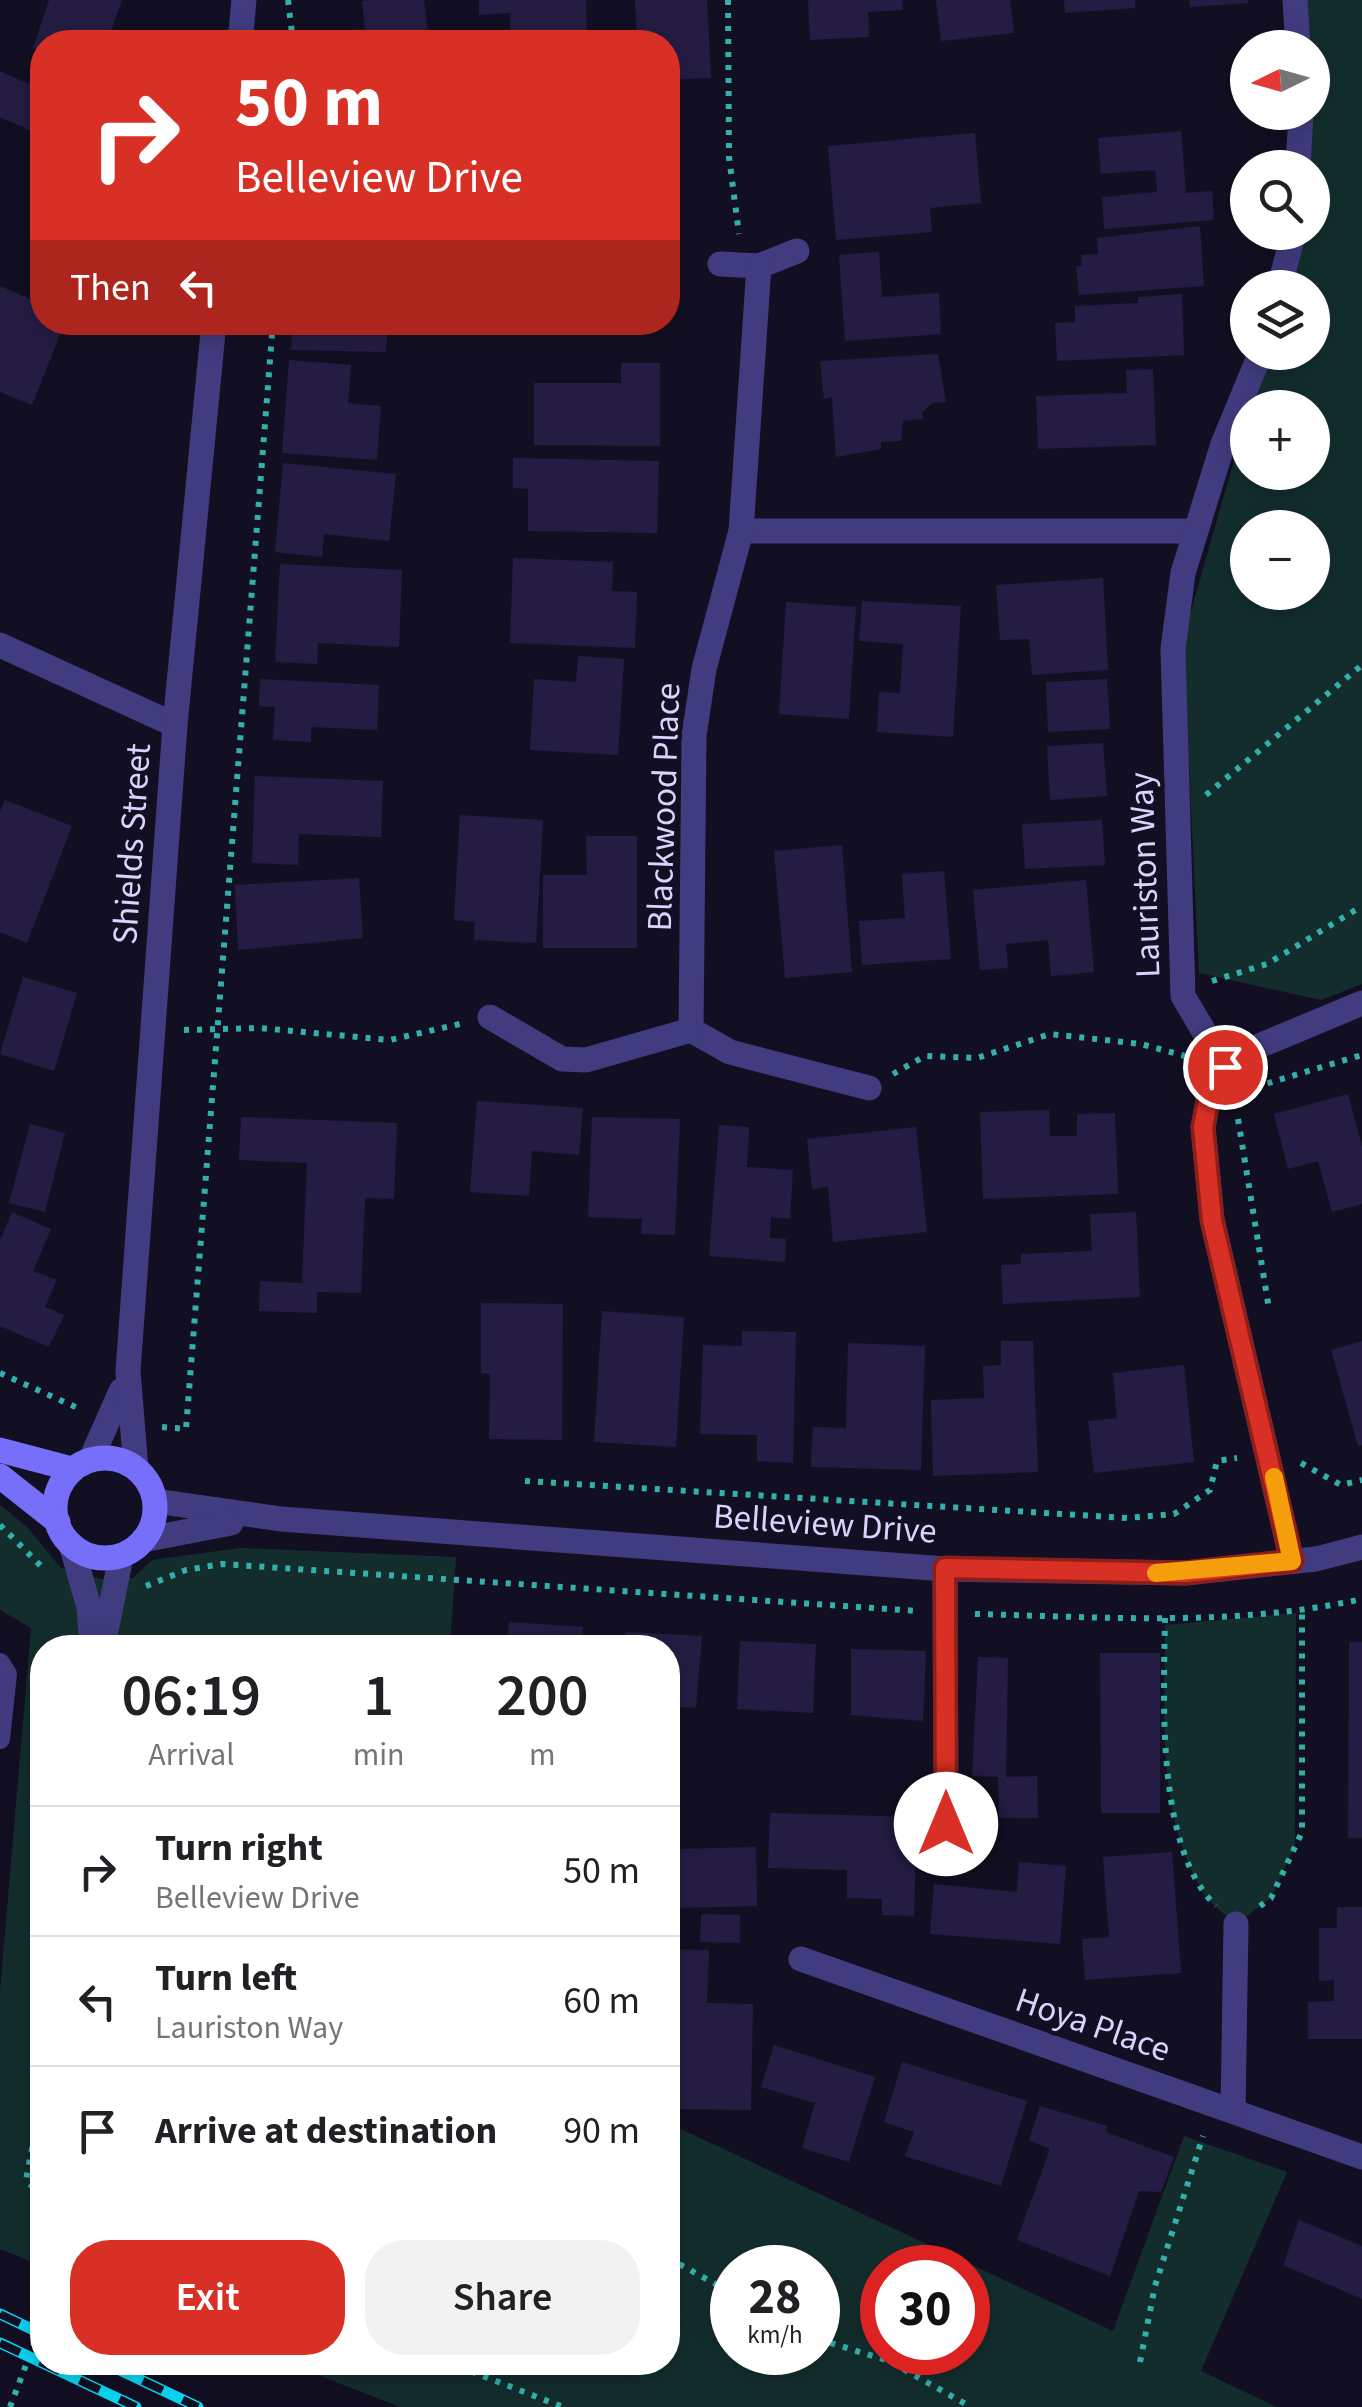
<!DOCTYPE html>
<html lang="en">
<head>
<meta charset="utf-8">
<style>
  body { margin:0; font-family:"Source Sans 3",sans-serif; background:#f2f2f2; color:#202124; height:100vh; display:flex; flex-direction:column; font-size:38px; white-space:nowrap }
  * { box-sizing:border-box; margin:0 }
  p { font-size:32px; color:#757577 }
  .icon { flex:none; width:55px; height:55px; fill:none; stroke:currentColor; stroke-width:2; stroke-linecap:round; stroke-linejoin:round }
  .map { position:relative; flex:1; overflow:hidden }
  .sheet { position:absolute; left:30px; top:1635px; width:650px; height:740px; display:flex; flex-direction:column; background:#fff; border-radius:40px; box-shadow:0 5px 25px #0003 }
  .sheet>* { flex:none }
  .banner { position:absolute; left:30px; top:30px; width:650px; height:305px; border-radius:40px; box-shadow:0 5px 25px #0003; background:#d93025; color:#fff; overflow:hidden }
  .needle { width:65px; rotate:265deg }
  .buttons { position:absolute; left:1230px; top:30px; display:grid; gap:20px }
  .buttons a { display:grid; place-items:center; width:100px; height:100px; border-radius:50%; background:#fff; box-shadow:0 5px 25px #0003; font-size:50px }
  .speed { position:absolute; left:710px; top:2245px; display:flex; gap:20px; font-size:50px; font-weight:700; text-align:center }
  .speed>* { display:grid; place-content:center; width:130px; height:130px; border-radius:50%; background:#fff; box-shadow:0 5px 25px #0003; line-height:1 }
  .speed small { font-size:25px; font-weight:400 }
  .speed .limit { border:15px solid #d22; background:#fff; color:#111 }
  .pin { position:absolute; display:grid; place-items:center; width:85px; height:85px; color:#fff; margin:-42px; border:5px solid #fff; border-radius:50%; box-shadow:0 2px 10px #0007 }
  .me { position:absolute; width:110px; margin:-55px; rotate:0deg; stroke-linejoin:round; filter:drop-shadow(0 0 8px #0008) }
  .turn { display:flex; align-items:center; gap:35px; height:210px; padding:0 40px; font-size:45px }
  .turn .icon { width:130px; height:130px; stroke-width:2.5 }
  .turn b { display:block; font-size:70px; line-height:85px }
  .then { display:flex; align-items:center; height:95px; padding:0 40px; background:#0003; gap:20px; font-size:38px }
  .eta { display:flex; justify-content:space-evenly; align-items:center; height:170px; text-align:center }
  .eta b { font-size:60px; font-weight:600; line-height:70px }
  .primary-button { display:flex; gap:20px; margin-top:auto; padding:20px 40px }
  .primary-button a { flex:1; height:115px; border-radius:40px; background:#d93025; color:#fff; font-size:40px; font-weight:600; line-height:115px; text-align:center }
  .primary-button a+a { background:#f2f2f2; color:#202124 }
  ul { padding:0; list-style:none }
  li { display:flex; align-items:center; gap:30px; height:130px; padding:0 40px; border-top:2px solid #e0e0e0 }
  li div { flex:1 }
  li b { display:block; font-size:38px }
  li em { font-style:normal }
  .map>svg:first-child { display:block }
  .green { fill:#132d2d; fill-rule:evenodd }
  .building { fill:#251c43 }
  .lines { fill:none; stroke-linecap:round; stroke-linejoin:round }
  .path { stroke:#34b0ac; stroke-width:6; stroke-dasharray:5 8; stroke-linecap:butt }
  .lane { stroke:#413c80; stroke-width:20 }
  .street { stroke:#413c80; stroke-width:25 }
  .secondary { stroke:#766ff9; stroke-width:25 }
  .rail-casing { stroke:#0bd5f2; stroke-width:11 }
  .rail { stroke:#130f23; stroke-width:8; stroke-dasharray:22; stroke-linecap:butt }
  .route-casing { stroke:#8d1f18; stroke-width:25 }
  .route { stroke:#d93025; stroke-width:18 }
  .slow { stroke:#f59e0b; stroke-width:18 }
  .labels { text-anchor:middle; dominant-baseline:central; stroke-width:9; stroke-linejoin:round; paint-order:stroke }
  .street-label { font-size:35px; fill:#d9d3fd; stroke:#130f23 }
</style>
</head>
<body>
<div class="map">
<svg width="1362" height="2407" viewBox="0 0 1362 2407">
  <rect width="100%" height="100%" fill="#130f23"/>
  <g class="green">
    <path d="M1302 0H1362V984L1321 1000 1199 973 1183 639 1247 415 1248 472H1312V408L1250 407 1266 353 1312 352V288L1284 287 1296 233 1312 232V168L1298 167 1312 112V48L1300 47ZM1248 528H1312V592H1248Z"/>
    <polygon points="0,1505 27,1527 61,1568 101,1579 133,1578 152,1560 240,1548 456,1557 450,1647 42,1648 42,2266 0,2249 0,1991 31,1628 0,1610"/>
    <path d="M1296 1613 1295 1846 1271 1898 1236 1924C1225 1914 1210 1904 1203 1892 1155 1813 1165 1712 1165 1625Z"/>
    <path d="M668 2123 1113 2331 1184 2136 1287 2172 1201 2371 1277 2407H400L287 2363 668 2362ZM732 2268H818V2352H732ZM882 2268H968V2352H882Z"/>
  </g>
  <g class="building">
    <polygon points="49,0 122,0 107,42 42,42 42,51 33,48"/>
    <polygon points="368,0 424,0 429,42 321,42 320,34 365,29 362,1"/>
    <polygon points="479,0 586,0 587,42 511,42 510,13 479,15"/>
    <polygon points="635,0 707,0 711,78 668,80 668,42 637,42"/>
    <polygon points="808,0 902,0 903,10 868,12 869,37 810,40"/>
    <polygon points="936,0 1010,0 1014,33 941,41"/>
    <polygon points="1064,0 1135,0 1135,8 1065,13"/>
    <polygon points="1189,0 1248,0 1248,3 1190,7"/>
    <polygon points="0,71 42,90 40,135 0,117"/>
    <polygon points="1181,131 1186,193 1212,191 1214,220 1104,229 1102,197 1157,192 1155,170 1101,174 1098,138"/>
    <polygon points="975,133 981,203 930,208 932,232 836,240 828,146"/>
    <polygon points="1200,226 1204,286 1079,295 1076,266 1082,266 1081,255 1098,254 1097,238"/>
    <polygon points="879,252 882,297 939,293 941,334 845,341 839,255"/>
    <polygon points="0,286 42,304 42,322 65,322 32,405 0,392"/>
    <polygon points="1182,294 1184,355 1057,361 1055,323 1075,322 1075,306 1138,303 1138,297"/>
    <polygon points="292,322 388,322 386,352 291,350"/>
    <polygon points="509,322 660,322 660,330 510,331"/>
    <polygon points="938,354 946,402 933,403 922,412 923,419 903,421 901,441 881,442 881,449 836,457 832,397 824,399 820,361"/>
    <polygon points="289,360 351,365 348,403 381,406 377,460 282,453"/>
    <polygon points="621,363 660,363 660,446 534,445 534,383 621,383"/>
    <polygon points="1153,369 1156,445 1038,449 1036,396 1127,393 1126,370"/>
    <polygon points="513,458 659,461 657,533 528,531 528,489 513,488"/>
    <polygon points="283,463 396,474 389,541 324,534 322,557 275,552"/>
    <polygon points="513,558 613,562 612,591 637,592 635,648 510,643"/>
    <polygon points="280,564 402,570 399,647 318,643 317,664 275,662"/>
    <polygon points="1103,578 1108,670 1032,675 1029,639 1000,640 996,585"/>
    <polygon points="862,601 961,606 953,737 877,732 879,692 900,693 903,644 859,641"/>
    <polygon points="786,602 856,607 849,719 779,714"/>
    <polygon points="578,656 624,659 618,755 530,750 534,679 576,682"/>
    <polygon points="260,679 379,685 377,730 311,727 311,742 273,740 275,707 259,706"/>
    <polygon points="1107,679 1110,729 1048,732 1046,682"/>
    <polygon points="1103,743 1107,796 1050,800 1047,746"/>
    <polygon points="255,776 383,781 381,837 299,834 298,865 252,863"/>
    <polygon points="5,800 72,826 27,943 0,932 0,812"/>
    <polygon points="460,815 543,820 536,943 474,940 475,922 454,920"/>
    <polygon points="1102,820 1105,865 1025,869 1022,824"/>
    <polygon points="586,836 637,836 637,948 543,948 543,875 587,875"/>
    <polygon points="842,845 852,972 785,978 774,851"/>
    <polygon points="944,871 951,959 862,965 859,921 905,918 902,874"/>
    <polygon points="359,878 363,938 238,950 235,885"/>
    <polygon points="1086,880 1094,972 1051,976 1048,940 1006,944 1008,968 980,970 973,890"/>
    <polygon points="23,977 77,993 54,1071 0,1054"/>
    <polygon points="1348,1094 1362,1146 1362,1204 1332,1212 1318,1161 1288,1169 1274,1114"/>
    <polygon points="477,1101 583,1108 579,1155 532,1151 529,1196 470,1192"/>
    <polygon points="1049,1110 1050,1136 1077,1136 1077,1114 1115,1113 1118,1194 983,1199 980,1112"/>
    <polygon points="241,1117 397,1123 394,1199 365,1198 361,1293 317,1292 317,1313 259,1311 260,1281 302,1283 307,1163 239,1160"/>
    <polygon points="592,1117 680,1119 675,1235 641,1234 642,1219 588,1217"/>
    <polygon points="30,1124 65,1133 45,1212 9,1203"/>
    <polygon points="719,1125 749,1127 747,1167 793,1170 790,1219 771,1217 770,1238 786,1239 785,1262 709,1256"/>
    <polygon points="916,1127 927,1232 833,1242 828,1187 812,1189 807,1139"/>
    <polygon points="12,1212 51,1229 33,1271 57,1280 45,1307 64,1315 49,1347 0,1326 0,1240"/>
    <polygon points="1136,1212 1140,1297 1003,1304 1001,1265 1021,1264 1021,1254 1092,1251 1090,1214"/>
    <polygon points="481,1303 563,1304 562,1440 489,1439 490,1374 481,1373"/>
    <polygon points="602,1311 684,1317 676,1447 594,1442"/>
    <polygon points="742,1331 796,1332 793,1463 757,1461 757,1435 700,1434 703,1345 742,1346"/>
    <polygon points="1001,1341 1033,1341 1038,1472 933,1476 931,1400 984,1398 983,1366 1001,1365"/>
    <polygon points="1362,1341 1362,1445 1358,1446 1331,1350"/>
    <polygon points="848,1343 925,1346 921,1470 811,1467 813,1427 846,1428"/>
    <polygon points="1184,1365 1194,1462 1094,1473 1088,1421 1117,1418 1113,1373"/>
    <polygon points="509,1622 583,1627 581,1648 507,1648"/>
    <polygon points="625,1632 702,1636 696,1708 668,1706 668,1648 624,1648"/>
    <polygon points="740,1641 816,1644 813,1713 737,1709"/>
    <polygon points="1349,1642 1362,1642 1362,1838 1348,1838"/>
    <polygon points="851,1649 926,1651 923,1721 851,1715"/>
    <polygon points="1100,1653 1160,1653 1160,1813 1101,1813"/>
    <polygon points="978,1657 1008,1658 1006,1777 1037,1776 1038,1818 999,1818 998,1777 972,1776"/>
    <polygon points="770,1813 917,1817 914,1916 882,1915 882,1899 847,1898 847,1870 768,1868"/>
    <polygon points="756,1847 757,1906 679,1908 678,1849"/>
    <polygon points="1172,1852 1181,1973 1085,1980 1082,1939 1109,1937 1103,1857"/>
    <polygon points="1019,1862 1066,1866 1060,1944 930,1934 934,1884 1017,1892"/>
    <polygon points="1337,1907 1362,1907 1362,2039 1308,2039 1308,2002 1334,2001 1334,1980 1319,1981 1319,1928 1337,1928"/>
    <polygon points="701,1914 740,1915 740,1943 700,1942"/>
    <polygon points="671,1949 709,1950 707,2003 753,2004 751,2110 674,2109 675,2077 668,2076"/>
    <polygon points="774,2045 875,2077 849,2162 802,2148 815,2103 761,2087"/>
    <polygon points="902,2062 1027,2101 1001,2186 905,2156 914,2132 884,2122"/>
    <polygon points="1040,2106 1107,2126 1106,2132 1174,2157 1161,2192 1139,2191 1110,2276 1017,2240 1050,2149 1029,2140"/>
    <polygon points="1299,2220 1362,2246 1362,2299 1283,2265"/>
  </g>
  <g class="lines">
    <g class="path">
      <polyline points="288,0 293,42"/>
      <polyline points="728,0 729,157 739,234"/>
      <polyline points="1206,795 1362,665"/>
      <polyline points="1212,981 1267,964 1362,906"/>
      <polyline points="184,1030 260,1028 390,1040 464,1023"/>
      <polyline points="893,1074 925,1056 977,1058 1050,1034 1141,1044 1185,1056"/>
      <polyline points="1255,1087 1362,1055"/>
      <polyline points="1238,1119 1269,1309"/>
      <polyline points="0,1373 82,1410"/>
      <polyline points="162,1427 186,1429 273,322"/>
      <polyline points="1301,1463 1341,1485 1362,1480"/>
      <polyline points="525,1481 1127,1518 1174,1514 1210,1490 1217,1461 1237,1458"/>
      <polyline points="0,1525 45,1570"/>
      <polyline points="146,1586 186,1570 222,1564 918,1611"/>
      <path d="M975 1614C1104 1617 1235 1627 1362 1599"/>
      <path d="M1165 1618C1164 1698 1155 1847 1216 1906"/>
      <polyline points="1260,1906 1271,1898 1302,1832 1302,1612"/>
      <polyline points="42,2096 26,2180 42,2197"/>
      <polyline points="668,2258 732,2293"/>
      <polyline points="818,2339 889,2361 971,2407"/>
      <polyline points="447,2362 563,2407"/>
      <polyline points="1140,2362 1155,2286 1203,2136"/>
      <polyline points="10,2407 42,2323"/>
    </g>
    <polyline class="lane" points="0,1663 7,1674 0,1739"/>
    <g class="street">
      <polyline points="1295,0 1298,48"/>
      <polyline points="240,42 244,0"/>
      <polyline points="1298,168 1301,112"/>
      <polyline points="720,264 759,266 797,251"/>
      <polyline points="1279,288 1294,232"/>
      <polyline points="741,531 1196,531"/>
      <polyline points="0,645 175,725"/>
      <polyline points="490,1017 562,1059 586,1060 691,1030 730,1052 869,1088"/>
      <polyline points="691,1030 694,736 704,669 741,531 759,266"/>
      <polyline points="1225,1067 1183,996 1173,649 1183,573 1223,444 1261,352"/>
      <polyline points="91,1459 121,1391"/>
      <polyline points="136,1469 128,1371 175,725 214,322"/>
      <polyline points="155,1501 281,1519 945,1569 1185,1573 1316,1559 1362,1547"/>
      <polyline points="143,1540 231,1523"/>
      <polyline points="71,1544 89,1607 92,1648"/>
      <polyline points="1292,1561 1212,1219 1203,1127 1213,1075 1254,1048 1362,1003"/>
      <polyline points="945,1569 946,1824"/>
      <polyline points="103,1645 121,1557"/>
      <polyline points="801,1959 1362,2157"/>
      <polyline points="1233,2111 1236,1924"/>
    </g>
    <g class="secondary">
      <polyline points="0,1450 72,1469"/>
      <circle cx="105" cy="1508" r="50"/>
      <polyline points="0,1476 58,1522"/>
    </g>
    <g class="rail-casing">
      <g id="rail">
        <polyline points="0,2314 42,2334"/>
        <polyline points="0,2343 136,2407"/>
        <polyline points="103,2362 198,2407"/>
      </g>
    </g>
    <use href="#rail" class="rail"/>
  </g>
  <g class="lines">
    <g class="route-casing">
      <polyline id="route" points="946,1824 945,1568 1185,1573 1292,1561 1212,1220 1203,1127 1213,1075 1225,1067"/>
    </g>
    <use href="#route" class="route"/>
    <polyline class="slow" points="1156,1573 1292,1561 1274,1477"/>
  </g>
  <g class="labels">
    <g class="street-label">
      <text transform="translate(664 807) rotate(-88)">Blackwood Place</text>
      <text transform="translate(132 844) rotate(-86)">Shields Street</text>
      <text transform="translate(1145 875) rotate(-92)">Lauriston Way</text>
      <text transform="translate(825 1524) rotate(4)">Belleview Drive</text>
      <text transform="translate(1093 2025) rotate(19)">Hoya Place</text>
    </g>
  </g>
</svg>
<div class="buttons">
<a><svg class="needle" viewBox="-14 -14 28 28"><path d="M0-13l5 13h-10z" fill="#e53935"/><path d="M0 13l5-13h-10z" fill="#757577"/></svg></a>
<a><svg class="icon" aria-label="search" viewBox="0 0 24 24"><circle cx="10" cy="10" r="6"/><path d="M15 15l6 6"/></svg></a>
<a><svg class="icon" aria-label="layers" viewBox="0 0 24 24"><path d="M12 4l9 5-9 5-9-5zM3 14l9 5 9-5"/></svg></a>
<a>+</a>
<a>−</a>
</div>
<div class="speed"><div>28<small>km/h</small></div><div class="limit">30</div></div>
<div class="pin" style="left:1225px;top:1067px;background:#d93025"><svg class="icon" aria-label="arrive" viewBox="0 0 24 24"><path d="M6 21V4h12l-3 4 3 4H6"/></svg></div>
<svg class="me" style="left:946px;top:1824px" viewBox="-20 -20 40 40"><circle r="19" fill="#fff"/><path d="M0-13L10 11 0 6-10 11z" fill="#d93025"/></svg>
<div class="banner">
<div class="turn"><svg class="icon" aria-label="right" viewBox="0 0 24 24"><path d="M7 20v-9h11M14 6l5 5-5 5"/></svg><div><b>50 m</b>Belleview Drive</div></div>
<div class="then">Then<svg class="icon" aria-label="left" viewBox="0 0 24 24"><path d="M17 20v-9H6M10 6l-5 5 5 5"/></svg></div>
</div>
<section class="sheet">
<div class="eta">
<div><b>06:19</b><p>Arrival</p></div>
<div><b>1</b><p>min</p></div>
<div><b>200</b><p>m</p></div>
</div>
<ul>
<li><svg class="icon" aria-label="right" viewBox="0 0 24 24"><path d="M7 20v-9h11M14 6l5 5-5 5"/></svg><div><b>Turn right</b><p>Belleview Drive</p></div><em>50 m</em></li>
<li><svg class="icon" aria-label="left" viewBox="0 0 24 24"><path d="M17 20v-9H6M10 6l-5 5 5 5"/></svg><div><b>Turn left</b><p>Lauriston Way</p></div><em>60 m</em></li>
<li><svg class="icon" aria-label="arrive" viewBox="0 0 24 24"><path d="M6 21V4h12l-3 4 3 4H6"/></svg><div><b>Arrive at destination</b></div><em>90 m</em></li>
</ul>
<div class="primary-button"><a>Exit</a><a>Share</a></div>
</section>
</div>
</body>
</html>
